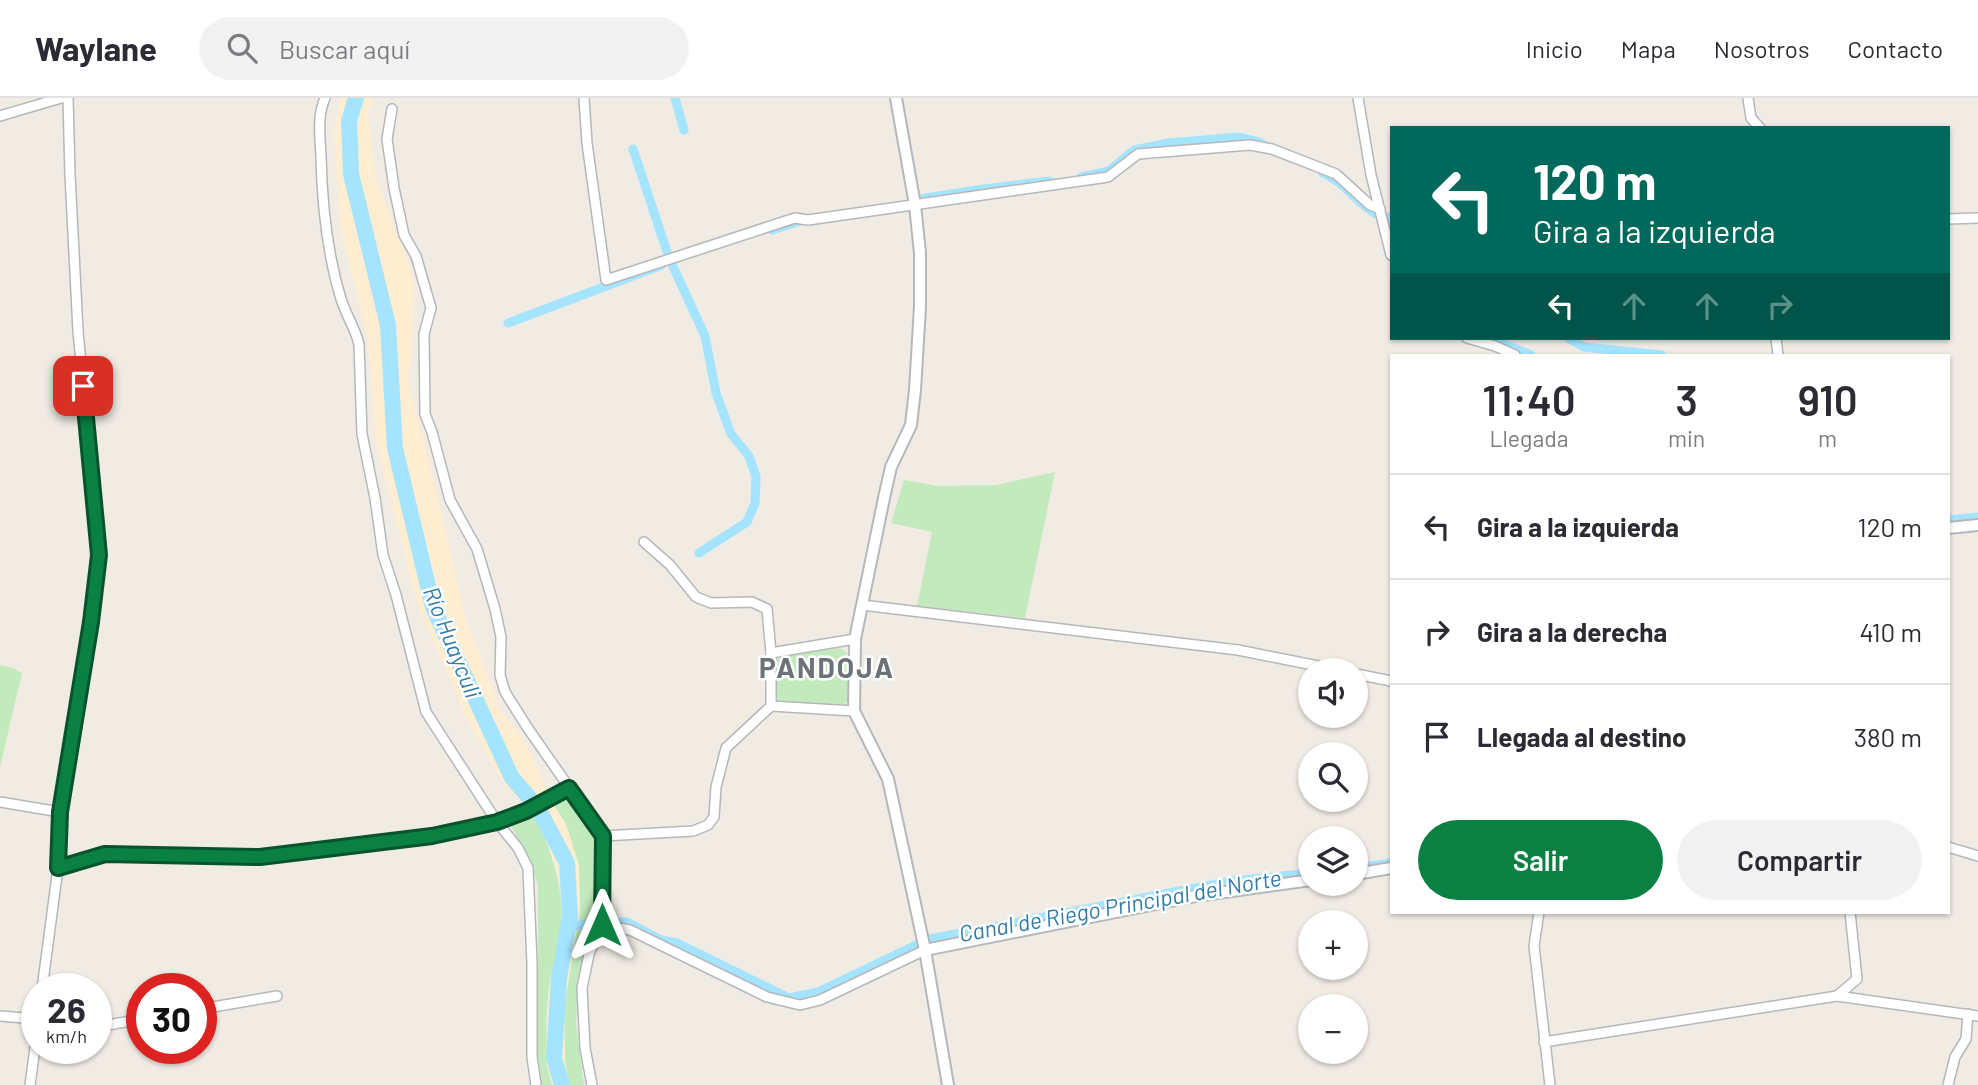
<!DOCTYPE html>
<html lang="es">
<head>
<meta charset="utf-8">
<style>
  body { margin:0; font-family:Barlow,sans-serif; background:#f2f2f3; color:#2b2b33; height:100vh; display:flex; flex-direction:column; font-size:26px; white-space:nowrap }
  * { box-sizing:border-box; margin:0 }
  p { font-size:23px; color:#7c7c81 }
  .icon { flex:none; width:38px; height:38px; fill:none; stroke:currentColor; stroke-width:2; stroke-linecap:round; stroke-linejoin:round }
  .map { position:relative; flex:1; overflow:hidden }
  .side { position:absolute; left:1390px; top:256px; width:560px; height:560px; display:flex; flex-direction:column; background:#fff; border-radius:0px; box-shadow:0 2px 5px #0004 }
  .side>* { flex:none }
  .banner { position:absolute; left:1390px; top:28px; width:560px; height:214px; border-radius:0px; box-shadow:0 2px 5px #0004; background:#00695c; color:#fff; overflow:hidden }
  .controls { position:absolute; left:1298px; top:560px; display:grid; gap:14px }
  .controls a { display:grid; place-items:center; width:70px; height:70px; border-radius:50%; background:#fff; box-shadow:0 2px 5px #0004; font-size:35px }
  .speed { position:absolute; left:21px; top:875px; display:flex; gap:14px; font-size:35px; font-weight:700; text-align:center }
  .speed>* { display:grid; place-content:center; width:91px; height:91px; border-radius:50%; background:#fff; box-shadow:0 2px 5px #0004; line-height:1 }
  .speed small { font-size:18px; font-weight:400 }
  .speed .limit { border:10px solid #d22; background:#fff; color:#111 }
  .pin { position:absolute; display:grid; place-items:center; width:60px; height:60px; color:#fff; margin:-30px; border-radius:14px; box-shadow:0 4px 10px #0006 }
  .me { position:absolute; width:77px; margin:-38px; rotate:0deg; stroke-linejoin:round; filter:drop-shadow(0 0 5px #0008) }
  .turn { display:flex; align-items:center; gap:24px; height:147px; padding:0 28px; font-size:32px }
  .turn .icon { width:91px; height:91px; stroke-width:2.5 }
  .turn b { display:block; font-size:49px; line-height:60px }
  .lanes { display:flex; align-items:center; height:66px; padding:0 28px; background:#0003; justify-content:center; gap:35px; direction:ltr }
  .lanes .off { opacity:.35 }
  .eta { display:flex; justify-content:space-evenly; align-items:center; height:119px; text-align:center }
  .eta b { font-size:42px; font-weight:600; line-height:49px }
  .primary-button { display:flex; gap:14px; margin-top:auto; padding:14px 28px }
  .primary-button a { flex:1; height:80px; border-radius:42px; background:#0b8043; color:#fff; font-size:28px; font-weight:600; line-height:80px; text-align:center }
  .primary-button a+a { background:#f2f2f3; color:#2b2b33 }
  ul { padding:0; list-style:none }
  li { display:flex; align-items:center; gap:21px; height:105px; padding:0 28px; border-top:2px solid #e1e1e2 }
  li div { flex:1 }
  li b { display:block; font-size:26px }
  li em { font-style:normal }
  header { display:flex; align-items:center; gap:42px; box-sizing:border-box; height:98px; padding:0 35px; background:#fff; border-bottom:2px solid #e1e1e2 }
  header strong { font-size:33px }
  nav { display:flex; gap:38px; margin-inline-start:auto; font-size:24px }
  .search { width:490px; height:63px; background:#f2f2f3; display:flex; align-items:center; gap:18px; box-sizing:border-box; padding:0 24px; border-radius:38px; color:#7c7c81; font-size:26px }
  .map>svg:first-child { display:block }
  .green { fill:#c3eabd }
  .sand { fill:#feedd0 }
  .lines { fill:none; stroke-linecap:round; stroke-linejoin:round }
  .canal { stroke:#a4e4ff; stroke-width:9 }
  .river { stroke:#a4e4ff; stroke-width:16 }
  .minor-casing { stroke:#b4b8bc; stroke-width:12 }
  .tertiary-casing { stroke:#b4b8bc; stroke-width:14 }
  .minor { stroke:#fff; stroke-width:9 }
  .tertiary { stroke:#fff; stroke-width:10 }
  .route-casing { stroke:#07532c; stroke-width:18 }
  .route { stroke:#0b8043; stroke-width:12 }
  .labels { text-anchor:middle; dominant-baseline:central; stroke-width:5; stroke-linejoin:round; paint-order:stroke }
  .water-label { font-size:23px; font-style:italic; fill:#317ca9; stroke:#fff }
  .district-label { font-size:28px; font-weight:bold; letter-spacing:2px; fill:#6c7378; stroke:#fff }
</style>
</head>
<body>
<header>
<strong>Waylane</strong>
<div class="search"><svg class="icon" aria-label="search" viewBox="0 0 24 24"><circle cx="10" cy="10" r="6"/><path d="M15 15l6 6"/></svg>Buscar aquí</div>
<nav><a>Inicio</a><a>Mapa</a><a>Nosotros</a><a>Contacto</a></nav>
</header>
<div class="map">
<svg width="1978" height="987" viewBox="0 0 1978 987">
  <rect width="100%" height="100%" fill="#f0ebe3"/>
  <g class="green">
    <polygon points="1055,374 1025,520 917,508 932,434 891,425 904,382 938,388 996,387"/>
    <polygon points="840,550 846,554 848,603 844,606 782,605 776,603 775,565 777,558"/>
    <polygon points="0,567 13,570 22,575 0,669"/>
    <polygon points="561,700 572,704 598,740 595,825 586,848 578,886 576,925 584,987 569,987 565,963 564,910 580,811 552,704"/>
    <path d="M535 717C550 751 562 783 562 821 561 844 552 868 549 890 545 921 545 957 552 987H542L538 960V788L532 766 510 726Z"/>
  </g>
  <polygon class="sand" points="340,0 373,0 368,15 375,78 409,166 414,188 411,257 408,284 436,392 464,515 502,616 524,641 552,704 566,726 579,767 580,811 564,910 565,963 569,987 552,987 546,963 549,893 562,824 560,786 550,750 535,717 525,706 516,700 503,685 465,618 416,502 376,343 368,243 340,128 334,37"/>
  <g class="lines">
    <g class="canal">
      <polyline points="675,0 684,32"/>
      <polyline points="633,51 668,157"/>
      <path d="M1323 75C1346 85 1356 105 1376 116"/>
      <polyline points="1081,79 1109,73 1134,52 1169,45 1238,39 1259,44 1269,50"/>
      <polyline points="919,101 984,91 1050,83"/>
      <polyline points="1387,119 1391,135"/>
      <polyline points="772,132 800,123 802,119"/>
      <polyline points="671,164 705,238 716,295 731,336 749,358 756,379 755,405 747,424 699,455"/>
      <polyline points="508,225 662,167"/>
      <polyline points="1497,240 1500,245 1531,257"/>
      <polyline points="1568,240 1584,249 1662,257"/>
      <polyline points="1948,422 1978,419"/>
      <polyline points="1356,770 1391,765"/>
      <polyline points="568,831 578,827 627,824 661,842 677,845 789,900 818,894 916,847"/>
      <polyline points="929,841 1232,783 1311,775"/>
    </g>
    <polyline class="river" points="356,0 349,23 351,76 388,227 395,350 433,509 512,680 538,710 567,765 570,818 559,881 554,960 562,987"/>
    <g class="minor-casing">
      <g id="minor">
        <path d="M325 0C317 18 320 39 321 58 322 107 327 155 341 201 346 217 355 230 359 246L362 336 375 400 383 457 396 497 426 614 497 724 518 750 528 770 532 865V959L536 987"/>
        <polyline points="584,0 587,45 606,182 795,120 808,122 1108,79 1138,56 1250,47 1272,51 1336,76 1370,107 1380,111"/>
        <polyline points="1358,0 1371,77 1391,157"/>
        <polyline points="1748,0 1751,20 1760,30"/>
        <polyline points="392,11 387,41 394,90 404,137 416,158 431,210 424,236 425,316 432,334 450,402 477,451 495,511 501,539 500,577 505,594 527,629 603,738 602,827 589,856 582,890 585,950 592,987"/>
        <polyline points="0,18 61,0"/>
        <polyline points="1948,121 1978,120"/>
        <polyline points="1467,240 1495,248 1515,257"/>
        <polyline points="1776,240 1778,257"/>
        <polyline points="644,444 670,467 696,499 711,505 752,504 767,511 771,555"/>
        <polyline points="862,507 1238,552 1338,572"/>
        <polyline points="1356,576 1391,583"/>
        <polyline points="854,613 771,608 771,555 855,541"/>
        <polyline points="0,704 60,714"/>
        <polyline points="603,738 693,733 708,727 714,719 716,689 726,650 771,608"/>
        <polyline points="1948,749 1978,758"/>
        <polyline points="58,770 105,756 259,759 432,738 497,724 526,713 569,690"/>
        <polyline points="1539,814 1534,848 1550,987"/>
        <polyline points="602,827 630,832 767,899 800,907 820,902 925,852"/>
        <polyline points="42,891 58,770 60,714 91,524 99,457 78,233 70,77 68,0"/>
        <polyline points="1837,898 1857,881 1850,814"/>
        <polyline points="201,911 277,898"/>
        <polyline points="0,918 37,921"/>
        <polyline points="96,929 142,921"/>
        <polyline points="1544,944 1837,898 1978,918"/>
        <polyline points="30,987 37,935"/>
        <polyline points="1948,987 1955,959 1966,941 1968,916"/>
      </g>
    </g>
    <g class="tertiary-casing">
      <g id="tertiary">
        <polyline points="896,0 915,107 920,155 920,209 915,292 911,327 891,369 884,400 855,541 854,613 888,681 925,852 948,987"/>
        <polyline points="1948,430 1978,427"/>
        <polyline points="1356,776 1391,770"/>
        <polyline points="925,852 1196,798 1311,782"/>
      </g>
    </g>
    <use href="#minor" class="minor"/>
    <use href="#tertiary" class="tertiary"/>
  </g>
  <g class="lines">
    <g class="route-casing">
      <polyline id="route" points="83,288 99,457 91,524 60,714 58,770 105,756 260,759 432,738 497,724 526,713 569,690 603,738 602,827"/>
    </g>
    <use href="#route" class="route"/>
  </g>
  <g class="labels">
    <g class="water-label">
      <text transform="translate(453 544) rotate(68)">Río Huayculi</text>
      <text transform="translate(1120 807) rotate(-10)">Canal de Riego Principal del Norte</text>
    </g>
    <g class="district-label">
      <text x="827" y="569">PANDOJA</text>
    </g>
  </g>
</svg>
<div class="controls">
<a><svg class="icon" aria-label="sound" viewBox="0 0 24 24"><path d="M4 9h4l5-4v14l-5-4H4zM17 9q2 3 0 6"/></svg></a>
<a><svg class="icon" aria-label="search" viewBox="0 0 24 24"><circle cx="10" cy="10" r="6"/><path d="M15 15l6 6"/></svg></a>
<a><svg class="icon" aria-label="layers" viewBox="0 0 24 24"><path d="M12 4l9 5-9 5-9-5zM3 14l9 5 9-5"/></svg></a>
<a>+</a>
<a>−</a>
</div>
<div class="speed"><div>26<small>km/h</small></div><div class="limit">30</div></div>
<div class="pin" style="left:83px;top:288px;background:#d93025"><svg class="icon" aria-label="arrive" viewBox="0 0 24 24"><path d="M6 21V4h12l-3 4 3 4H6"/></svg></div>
<svg class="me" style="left:602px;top:827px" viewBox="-20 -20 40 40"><path d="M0-17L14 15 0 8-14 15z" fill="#0b8043" stroke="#fff" stroke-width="4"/></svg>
<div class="banner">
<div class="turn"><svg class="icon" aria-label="left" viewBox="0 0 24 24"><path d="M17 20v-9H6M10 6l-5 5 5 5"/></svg><div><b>120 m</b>Gira a la izquierda</div></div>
<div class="lanes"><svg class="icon" aria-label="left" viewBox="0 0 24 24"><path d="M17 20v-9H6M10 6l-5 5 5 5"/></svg><svg class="icon off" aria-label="ahead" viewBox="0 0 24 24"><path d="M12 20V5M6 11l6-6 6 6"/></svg><svg class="icon off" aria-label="ahead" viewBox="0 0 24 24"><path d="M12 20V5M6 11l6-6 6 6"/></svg><svg class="icon off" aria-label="right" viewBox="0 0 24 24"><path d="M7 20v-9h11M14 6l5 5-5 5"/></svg></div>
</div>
<section class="side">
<div class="eta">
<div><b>11:40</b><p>Llegada</p></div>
<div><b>3</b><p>min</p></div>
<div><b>910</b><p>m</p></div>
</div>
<ul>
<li><svg class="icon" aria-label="left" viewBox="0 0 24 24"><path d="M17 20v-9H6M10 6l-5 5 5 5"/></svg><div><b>Gira a la izquierda</b></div><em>120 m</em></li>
<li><svg class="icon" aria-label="right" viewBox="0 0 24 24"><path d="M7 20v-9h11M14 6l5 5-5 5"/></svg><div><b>Gira a la derecha</b></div><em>410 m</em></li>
<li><svg class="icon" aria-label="arrive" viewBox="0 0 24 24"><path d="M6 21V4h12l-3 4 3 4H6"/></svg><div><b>Llegada al destino</b></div><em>380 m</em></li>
</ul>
<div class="primary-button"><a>Salir</a><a>Compartir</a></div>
</section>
</div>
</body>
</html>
